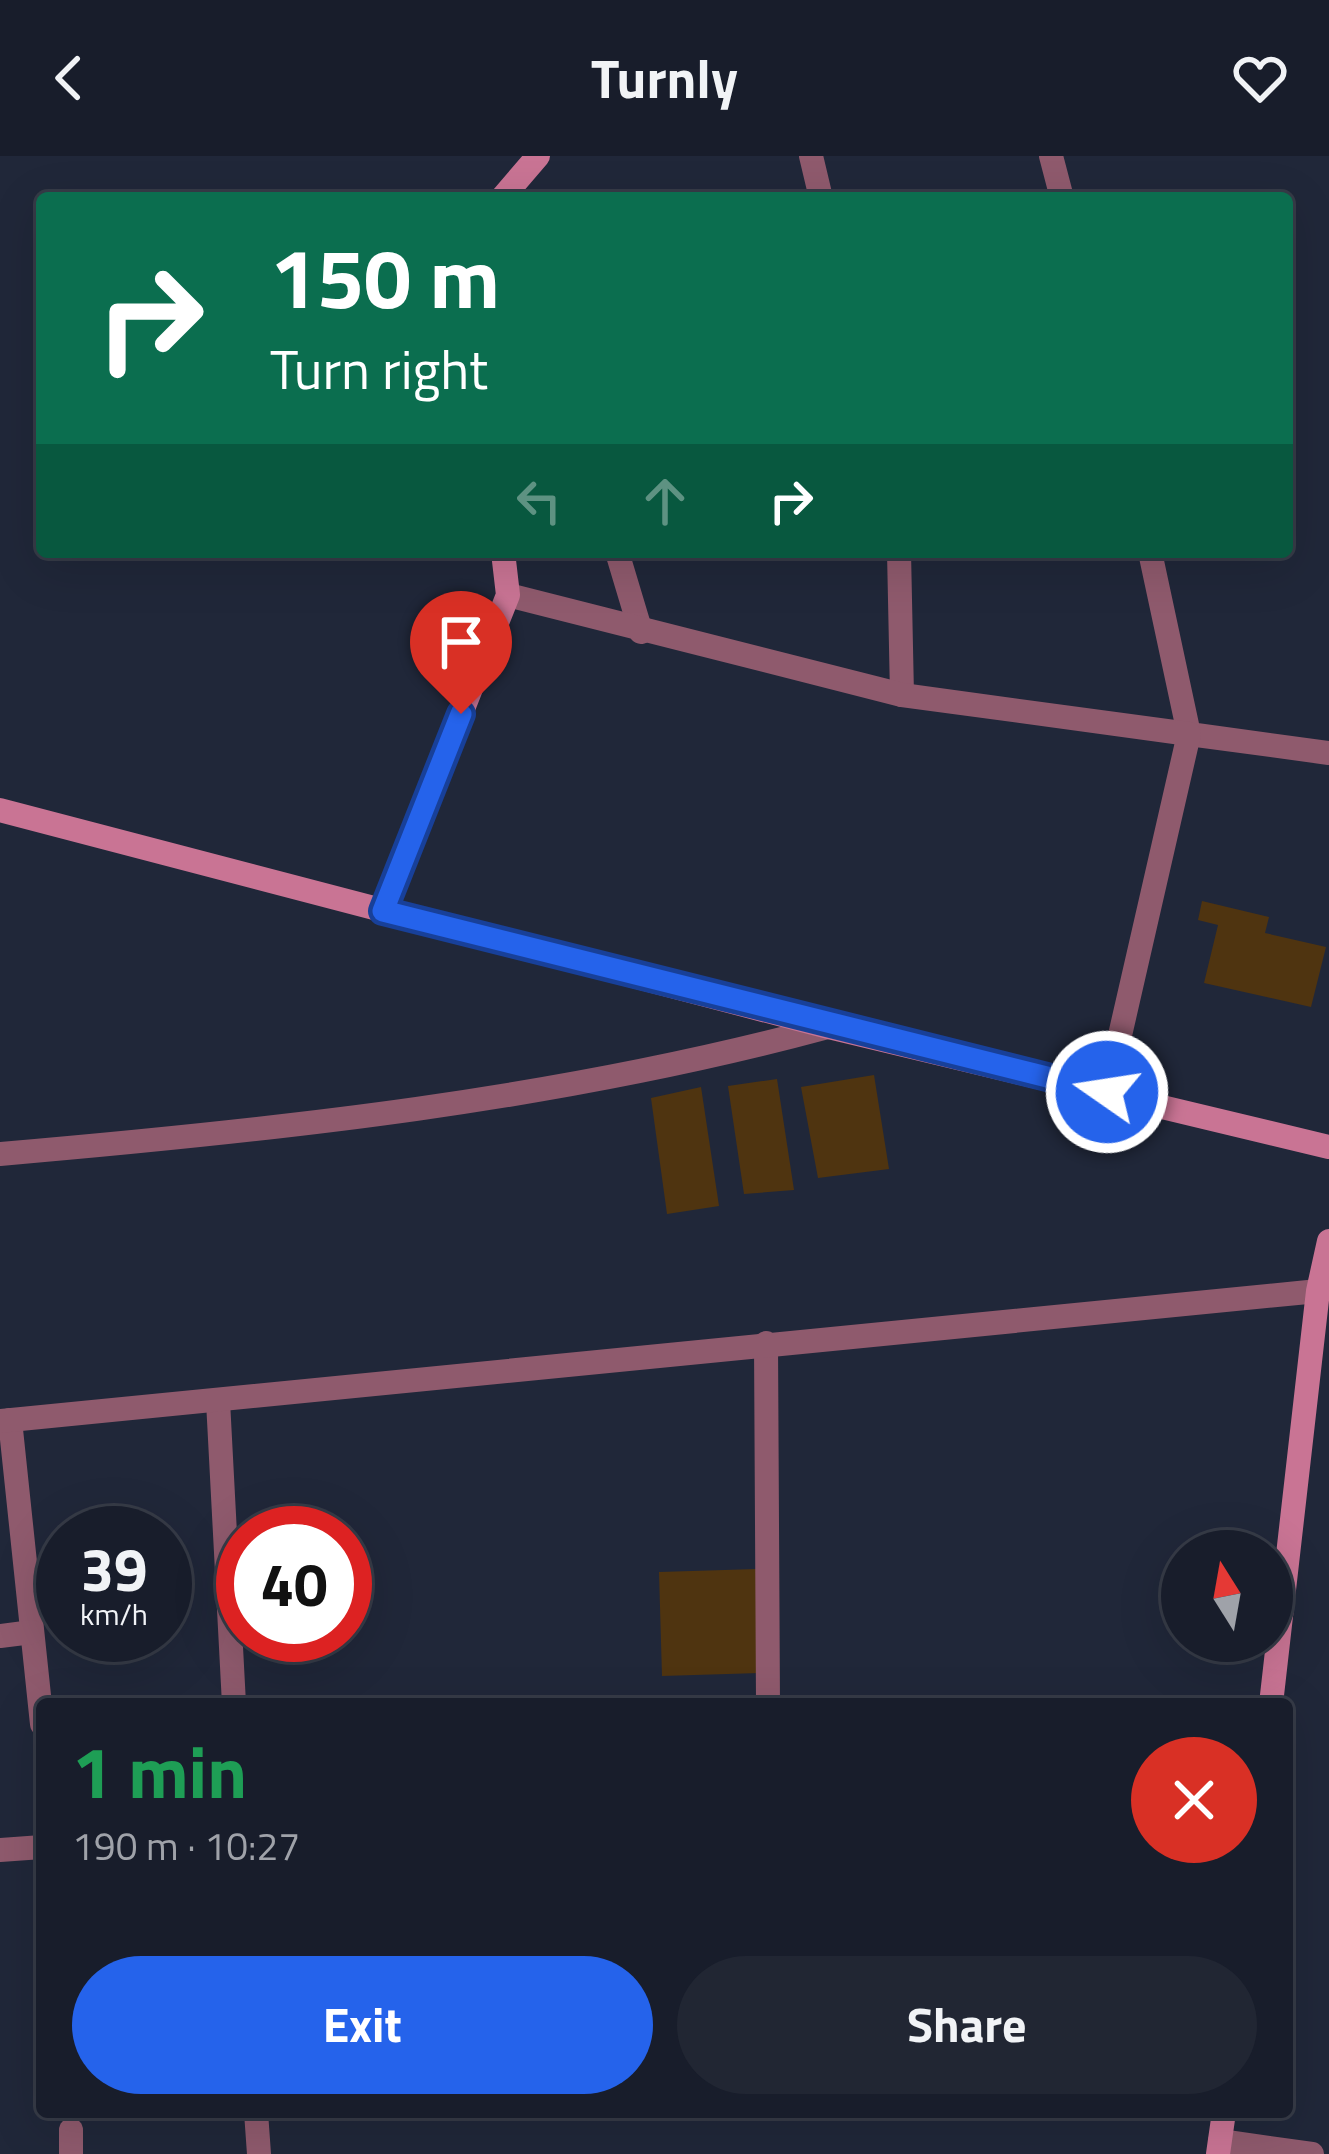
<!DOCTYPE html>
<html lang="en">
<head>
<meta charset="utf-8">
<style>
  body { margin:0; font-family:"Titillium Web",sans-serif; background:#212633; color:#f1f3f6; height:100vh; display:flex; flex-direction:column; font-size:45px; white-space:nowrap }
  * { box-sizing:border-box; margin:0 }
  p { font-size:39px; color:#9fa2a9 }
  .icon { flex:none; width:66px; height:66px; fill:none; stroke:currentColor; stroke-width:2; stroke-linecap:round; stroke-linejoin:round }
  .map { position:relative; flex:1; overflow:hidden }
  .sheet { position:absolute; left:36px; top:1542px; width:1257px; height:420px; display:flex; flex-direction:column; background:#181d2b; border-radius:12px; box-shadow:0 12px 48px #0002,0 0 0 3px #363b47 }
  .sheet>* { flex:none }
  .top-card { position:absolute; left:36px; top:36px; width:1257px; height:366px; border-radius:12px; box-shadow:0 12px 48px #0002,0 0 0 3px #363b47; background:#0b6e4f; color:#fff; overflow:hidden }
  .needle { width:78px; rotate:349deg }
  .tools { position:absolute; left:1161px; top:1374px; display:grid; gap:24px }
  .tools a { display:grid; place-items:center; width:132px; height:132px; border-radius:50%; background:#181d2b; box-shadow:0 12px 48px #0002,0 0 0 3px #363b47; font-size:60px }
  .speed { position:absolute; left:36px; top:1350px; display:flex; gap:24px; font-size:60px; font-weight:700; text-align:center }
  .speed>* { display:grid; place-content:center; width:156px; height:156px; border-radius:50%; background:#181d2b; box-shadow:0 12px 48px #0002,0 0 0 3px #363b47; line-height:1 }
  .speed small { font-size:30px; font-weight:400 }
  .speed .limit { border:18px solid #d22; background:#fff; color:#111 }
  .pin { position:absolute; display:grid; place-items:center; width:102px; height:102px; color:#fff; margin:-123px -51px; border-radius:50% 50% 50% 0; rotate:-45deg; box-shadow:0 0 12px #0007 }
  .pin .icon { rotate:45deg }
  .me { position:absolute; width:132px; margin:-66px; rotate:283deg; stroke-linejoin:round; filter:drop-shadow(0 0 9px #0008) }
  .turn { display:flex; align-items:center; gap:42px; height:252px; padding:0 36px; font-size:54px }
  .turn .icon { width:156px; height:156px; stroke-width:2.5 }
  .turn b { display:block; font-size:84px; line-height:102px }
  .lanes { display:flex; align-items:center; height:114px; padding:0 36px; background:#0003; justify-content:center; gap:60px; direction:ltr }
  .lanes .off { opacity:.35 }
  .round { display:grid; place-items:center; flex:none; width:126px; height:126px; border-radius:63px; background:#212633 }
  .summary { display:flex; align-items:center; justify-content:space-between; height:204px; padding:0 36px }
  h1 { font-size:72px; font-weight:700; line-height:90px; color:#1e9e55 }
  .primary-button { display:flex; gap:24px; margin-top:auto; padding:24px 36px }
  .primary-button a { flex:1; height:138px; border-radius:72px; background:#2563eb; color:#fff; font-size:48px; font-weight:700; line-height:138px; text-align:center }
  .primary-button a+a { background:#212633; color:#f1f3f6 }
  header { display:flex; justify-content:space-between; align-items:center; height:156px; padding:0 36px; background:#181d2b; font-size:54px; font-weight:700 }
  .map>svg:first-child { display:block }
  .building { fill:#4f3410 }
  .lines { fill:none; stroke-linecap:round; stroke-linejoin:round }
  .street { stroke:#8f5a6d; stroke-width:24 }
  .secondary { stroke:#c97494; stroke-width:24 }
  .route-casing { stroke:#184099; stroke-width:30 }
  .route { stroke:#2563eb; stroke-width:21 }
</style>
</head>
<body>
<header><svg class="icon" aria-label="back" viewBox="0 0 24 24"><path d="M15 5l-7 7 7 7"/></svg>Turnly<svg class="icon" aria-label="heart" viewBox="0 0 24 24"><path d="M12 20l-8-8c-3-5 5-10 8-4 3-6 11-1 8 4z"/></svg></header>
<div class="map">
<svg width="1329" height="1998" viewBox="0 0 1329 1998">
  <rect width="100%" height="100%" fill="#202739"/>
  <g class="building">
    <polygon points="1202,745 1269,761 1265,777 1326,791 1311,851 1204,827 1218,769 1198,764"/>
    <polygon points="874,919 889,1013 818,1022 801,931"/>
    <polygon points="777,923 794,1034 744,1038 728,930"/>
    <polygon points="701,931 719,1050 667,1058 651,942"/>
    <polygon points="757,1413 760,1517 662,1520 659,1416"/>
  </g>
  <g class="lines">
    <g class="street">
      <polyline points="811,0 821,42"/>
      <polyline points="1051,0 1062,42"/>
      <polyline points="617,396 641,476"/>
      <polyline points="899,396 902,539"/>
      <polyline points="1150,396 1189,578 1329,597"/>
      <polyline points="508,439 902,539 1189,578 1107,936"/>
      <path d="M0 998C278 974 558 944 828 871"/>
      <polyline points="766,1187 768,1548"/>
      <polyline points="218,1245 234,1548"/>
      <polyline points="10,1264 42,1568"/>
      <polyline points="0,1265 1318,1135"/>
      <polyline points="0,1480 32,1476"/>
      <polyline points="0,1694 42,1691"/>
      <polyline points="256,1956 259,1998"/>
      <polyline points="1220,1985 1312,1998"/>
      <polyline points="71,1998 71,1974"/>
    </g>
    <g class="secondary">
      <polyline points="502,42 538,0"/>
      <polyline points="0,654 828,871 1329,991"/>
      <polyline points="383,755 508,439 503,396"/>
      <polyline points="1271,1548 1318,1135 1329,1085"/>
      <polyline points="1218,1998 1224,1956"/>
    </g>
  </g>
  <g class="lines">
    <g class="route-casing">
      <polyline id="route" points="461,558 383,755 1107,936"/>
    </g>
    <use href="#route" class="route"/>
  </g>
</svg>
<div class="tools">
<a><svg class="needle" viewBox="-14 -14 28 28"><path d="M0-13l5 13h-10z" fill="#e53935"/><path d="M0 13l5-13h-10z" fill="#9fa2a9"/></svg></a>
</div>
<div class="speed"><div>39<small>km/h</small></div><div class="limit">40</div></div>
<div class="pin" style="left:461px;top:558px;background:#d93025"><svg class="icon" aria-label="arrive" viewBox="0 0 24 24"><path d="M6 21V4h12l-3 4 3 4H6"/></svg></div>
<svg class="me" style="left:1107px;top:936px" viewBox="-20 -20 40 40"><circle r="17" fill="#2563eb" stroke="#fff" stroke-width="3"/><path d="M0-11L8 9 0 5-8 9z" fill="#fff"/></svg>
<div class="top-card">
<div class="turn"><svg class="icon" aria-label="right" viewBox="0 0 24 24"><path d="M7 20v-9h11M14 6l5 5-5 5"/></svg><div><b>150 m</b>Turn right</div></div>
<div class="lanes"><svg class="icon off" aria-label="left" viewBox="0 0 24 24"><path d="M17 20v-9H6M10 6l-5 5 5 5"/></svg><svg class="icon off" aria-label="ahead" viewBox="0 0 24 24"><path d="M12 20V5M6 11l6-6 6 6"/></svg><svg class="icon" aria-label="right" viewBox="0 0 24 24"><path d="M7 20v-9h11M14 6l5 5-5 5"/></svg></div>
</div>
<section class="sheet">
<div class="summary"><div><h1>1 min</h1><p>190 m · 10:27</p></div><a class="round" style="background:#d93025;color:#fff"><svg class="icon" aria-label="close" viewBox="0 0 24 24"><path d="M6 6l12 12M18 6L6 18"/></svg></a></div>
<div class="primary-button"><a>Exit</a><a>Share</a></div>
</section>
</div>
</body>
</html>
